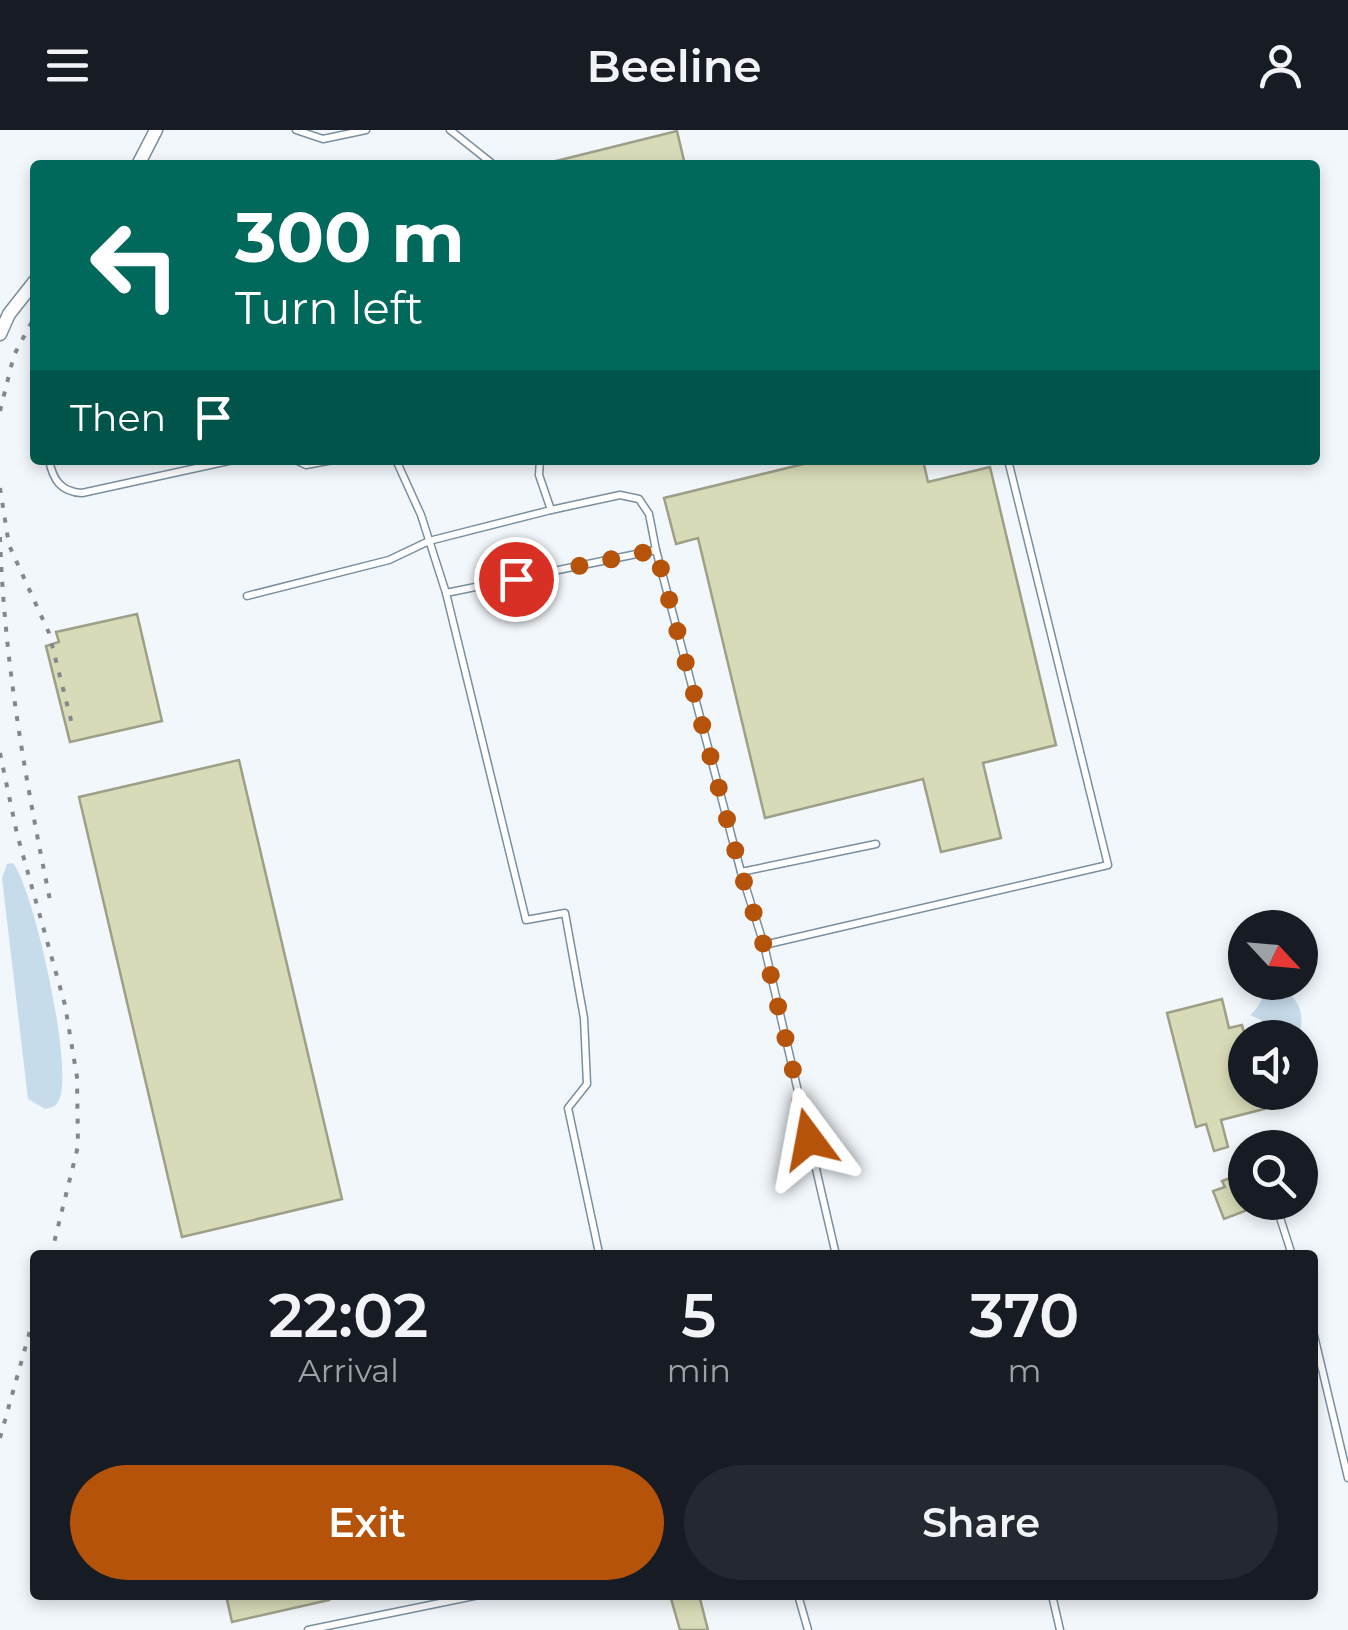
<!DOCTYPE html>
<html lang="en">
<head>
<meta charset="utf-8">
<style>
  body { margin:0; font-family:Montserrat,sans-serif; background:#242831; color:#f1f3f6; height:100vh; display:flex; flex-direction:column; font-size:38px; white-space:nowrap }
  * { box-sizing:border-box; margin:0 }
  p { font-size:32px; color:#9ea1a6 }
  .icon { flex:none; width:55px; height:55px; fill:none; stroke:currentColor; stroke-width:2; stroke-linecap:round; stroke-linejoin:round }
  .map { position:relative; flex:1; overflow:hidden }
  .panel { position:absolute; left:30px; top:1120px; width:1288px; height:350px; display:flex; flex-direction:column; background:#171b24; border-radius:10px; box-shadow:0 5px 15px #0003 }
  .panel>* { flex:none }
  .top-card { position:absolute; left:30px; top:30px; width:1290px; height:305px; border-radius:10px; box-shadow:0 5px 15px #0003; background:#00695c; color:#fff; overflow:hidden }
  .needle { width:65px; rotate:116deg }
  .tools { position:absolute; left:1228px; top:780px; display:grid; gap:20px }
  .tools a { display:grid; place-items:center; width:90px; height:90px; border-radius:50%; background:#171b24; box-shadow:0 5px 15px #0003; font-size:50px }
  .pin { position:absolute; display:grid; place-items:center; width:85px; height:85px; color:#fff; margin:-42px; border:5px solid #fff; border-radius:50%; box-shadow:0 2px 10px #0007 }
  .me { position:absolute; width:110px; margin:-55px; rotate:347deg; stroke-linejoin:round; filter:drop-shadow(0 0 8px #0008) }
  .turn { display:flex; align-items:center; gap:35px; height:210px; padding:0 40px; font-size:45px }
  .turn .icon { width:130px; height:130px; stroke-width:2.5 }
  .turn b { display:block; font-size:70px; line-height:85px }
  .then { display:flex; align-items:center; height:95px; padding:0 40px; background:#0003; gap:20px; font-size:38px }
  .eta { display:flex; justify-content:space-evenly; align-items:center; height:170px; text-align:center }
  .eta b { font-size:60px; font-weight:600; line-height:70px }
  .cta { display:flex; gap:20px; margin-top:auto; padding:20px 40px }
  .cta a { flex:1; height:115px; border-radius:60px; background:#b45309; color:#fff; font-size:40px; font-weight:600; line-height:115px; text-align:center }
  .cta a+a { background:#242831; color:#f1f3f6 }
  header { display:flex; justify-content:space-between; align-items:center; height:130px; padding:0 40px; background:#171b24; font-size:45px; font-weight:600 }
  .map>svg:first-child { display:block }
  .green { fill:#c7dcea }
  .building { fill:#d9dbb8; stroke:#9e9f87; stroke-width:2.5 }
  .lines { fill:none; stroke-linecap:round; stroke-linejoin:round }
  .lane-casing { stroke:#798f9f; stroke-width:9 }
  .street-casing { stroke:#798f9f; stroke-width:15 }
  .lane { stroke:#fff; stroke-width:6 }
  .street { stroke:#fff; stroke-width:12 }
  .rail { stroke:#82898e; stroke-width:4; stroke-dasharray:5 10; stroke-linecap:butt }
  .route { stroke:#b45309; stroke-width:18; stroke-dasharray:0 32.4 }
</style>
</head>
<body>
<header><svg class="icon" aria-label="menu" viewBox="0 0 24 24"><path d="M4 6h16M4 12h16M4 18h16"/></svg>Beeline<svg class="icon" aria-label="person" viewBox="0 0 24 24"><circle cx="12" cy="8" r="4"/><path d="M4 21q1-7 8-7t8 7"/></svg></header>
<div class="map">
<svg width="1348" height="1500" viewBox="0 0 1348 1500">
  <rect width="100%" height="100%" fill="#f2f7fb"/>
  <g class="green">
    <path d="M13 733C34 759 76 945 58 972 54 978 52 977 45 979L28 969 2 748 7 734Z"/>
    <path d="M1278 855C1300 870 1305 881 1299 907H1272L1261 890 1250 885C1262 876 1261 861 1278 855Z"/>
  </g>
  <g class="building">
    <polygon points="677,1 685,35 556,35 556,31"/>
    <polygon points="820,330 923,330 928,352 990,337 1056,615 983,633 1001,708 941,722 923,649 765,688 698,408 676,414 664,368"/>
    <polygon points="137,484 162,591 70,612 46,516 59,512 56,502"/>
    <polygon points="239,630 342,1069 182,1107 79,667"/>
    <polygon points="1222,869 1229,898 1242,895 1245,906 1245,962 1260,962 1264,979 1221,990 1228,1017 1214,1021 1206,994 1196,997 1167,883"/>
    <polygon points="1241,1044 1245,1056 1245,1081 1224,1089 1213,1061 1225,1057 1222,1051"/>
    <polygon points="226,1465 328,1465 329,1470 232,1492"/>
    <polygon points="670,1465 699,1465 708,1500 680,1500"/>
  </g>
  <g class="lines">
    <g class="lane-casing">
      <g id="lane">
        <polyline points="296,0 323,9 366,0"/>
        <polyline points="450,0 494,35"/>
        <path d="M49 330C53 350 61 362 82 363L233 330"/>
        <polyline points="296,330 306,335 333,330"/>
        <polyline points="396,330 421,385 446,463"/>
        <polyline points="551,380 620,365 639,369 649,384 656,420"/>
        <polyline points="247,466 389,430 429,411 551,380 539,345 540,330"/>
        <polyline points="741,742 876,714"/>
        <polyline points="764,815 1108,735 1008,330"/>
        <polyline points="1275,1072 1292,1125"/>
        <polyline points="593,1125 599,1123 568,978 587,954 584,888 565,783 526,790 446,463 656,420 741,742 764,815 836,1125"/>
        <polyline points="1312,1197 1348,1348"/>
        <polyline points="798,1465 808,1500"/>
        <polyline points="1052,1465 1060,1500"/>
        <polyline points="308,1500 479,1465"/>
      </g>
    </g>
    <g class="street-casing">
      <g id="street">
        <polyline points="138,35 156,0"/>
        <polyline points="0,204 9,184 35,151"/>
      </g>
    </g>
    <use href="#lane" class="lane"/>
    <use href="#street" class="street"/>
    <g class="rail">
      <polyline points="0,281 14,225 35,186"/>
      <polyline points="0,358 9,415 49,503 73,598"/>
      <path d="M0 407C4 532 26 653 51 775"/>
      <polyline points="0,623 17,704 65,875 77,947 78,1016 51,1125"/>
      <polyline points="0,1308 35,1183"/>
    </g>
  </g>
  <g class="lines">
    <polyline class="route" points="516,449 656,420 741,742 764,816 809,1009"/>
  </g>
</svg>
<div class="tools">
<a><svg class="needle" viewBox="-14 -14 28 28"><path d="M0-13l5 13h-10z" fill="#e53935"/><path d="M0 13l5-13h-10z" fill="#9ea1a6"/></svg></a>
<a><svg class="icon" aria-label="sound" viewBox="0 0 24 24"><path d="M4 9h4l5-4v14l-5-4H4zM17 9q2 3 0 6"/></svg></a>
<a><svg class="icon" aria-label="search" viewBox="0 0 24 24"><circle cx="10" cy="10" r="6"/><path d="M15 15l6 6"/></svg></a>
</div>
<div class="pin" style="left:516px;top:449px;background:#d93025"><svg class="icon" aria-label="arrive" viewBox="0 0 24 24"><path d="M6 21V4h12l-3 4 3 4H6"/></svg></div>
<svg class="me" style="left:809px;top:1009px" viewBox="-20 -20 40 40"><path d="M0-17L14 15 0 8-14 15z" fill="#b45309" stroke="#fff" stroke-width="4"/></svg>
<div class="top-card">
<div class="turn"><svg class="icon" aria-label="left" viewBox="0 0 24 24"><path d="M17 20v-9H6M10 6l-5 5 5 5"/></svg><div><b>300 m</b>Turn left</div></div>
<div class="then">Then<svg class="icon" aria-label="arrive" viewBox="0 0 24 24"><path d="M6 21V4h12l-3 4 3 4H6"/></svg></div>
</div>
<section class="panel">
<div class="eta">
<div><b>22:02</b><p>Arrival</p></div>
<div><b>5</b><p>min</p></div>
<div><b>370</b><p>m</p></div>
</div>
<div class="cta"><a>Exit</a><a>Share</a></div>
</section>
</div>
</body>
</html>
